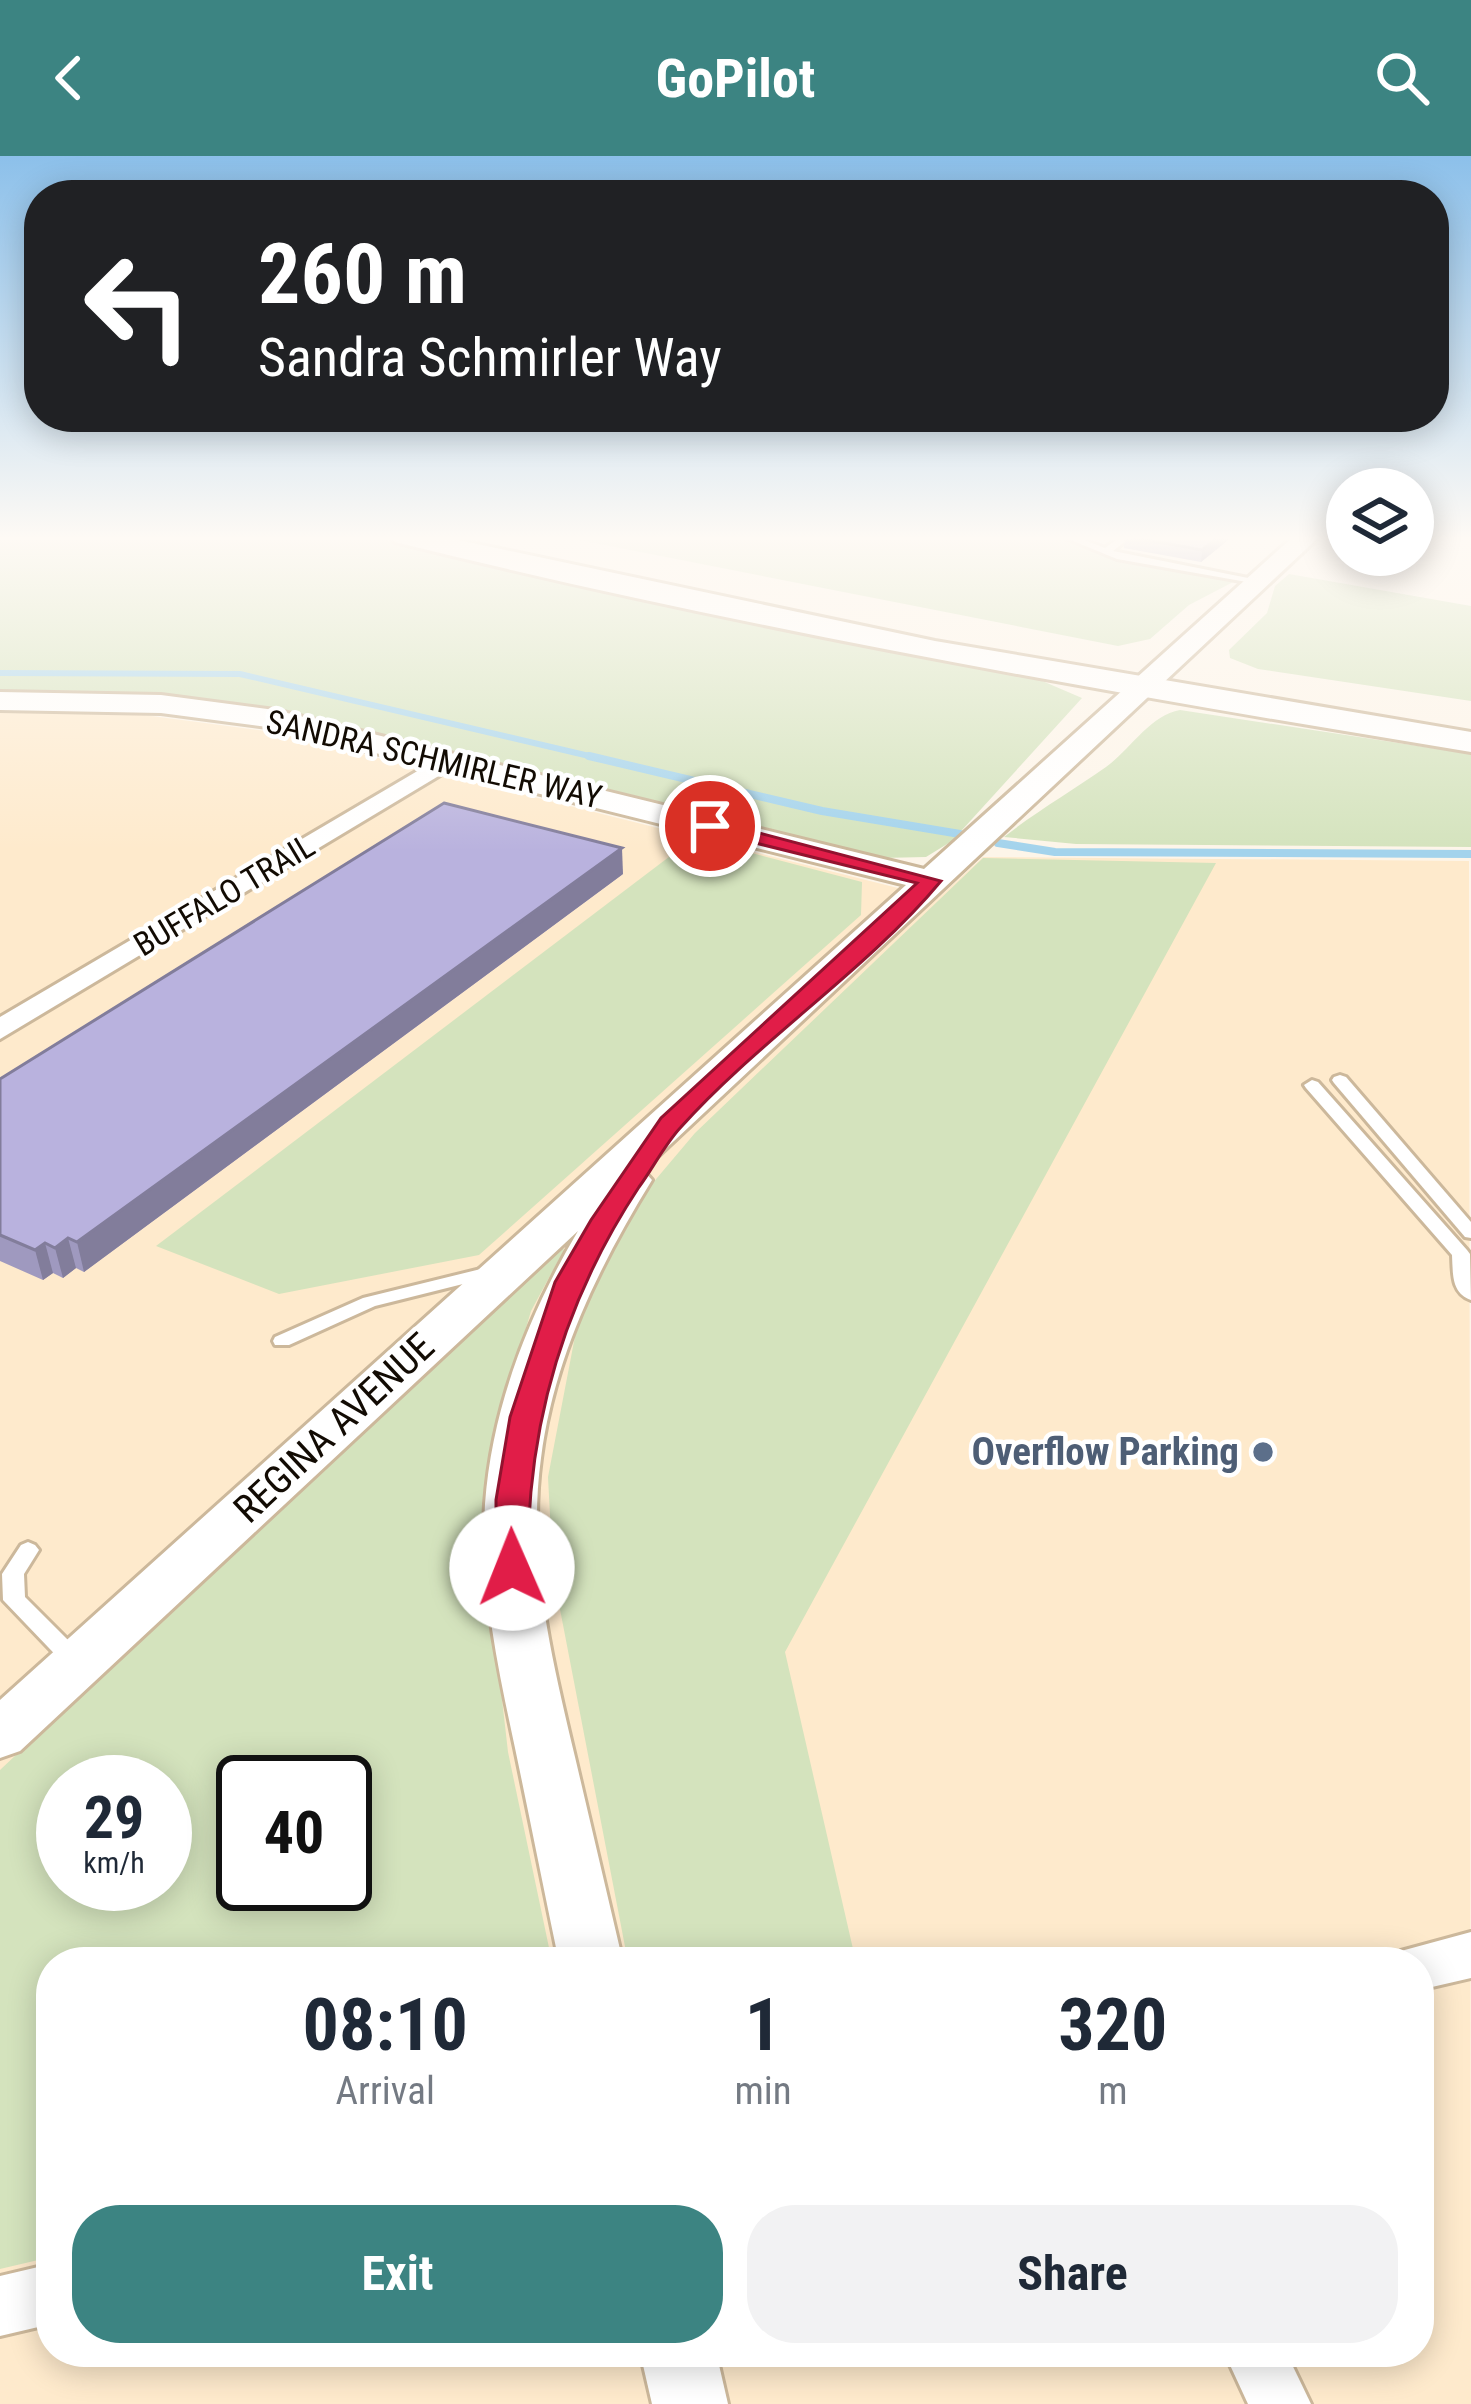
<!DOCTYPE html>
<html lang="en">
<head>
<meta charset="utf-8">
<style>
  body { margin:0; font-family:"Roboto Condensed",sans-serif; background:#f2f2f3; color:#1f2937; height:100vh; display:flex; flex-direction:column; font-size:45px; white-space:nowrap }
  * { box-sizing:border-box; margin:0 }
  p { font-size:39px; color:#747a83 }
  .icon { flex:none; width:66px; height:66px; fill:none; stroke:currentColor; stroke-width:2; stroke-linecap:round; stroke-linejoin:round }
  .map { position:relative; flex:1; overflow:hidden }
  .details { position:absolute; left:36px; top:1791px; width:1398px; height:420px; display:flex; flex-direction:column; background:#fff; border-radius:48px; box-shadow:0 6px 30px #0003 }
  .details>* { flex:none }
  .banner { position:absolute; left:24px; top:24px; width:1425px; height:252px; border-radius:48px; box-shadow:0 6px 30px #0003; background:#202124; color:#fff; overflow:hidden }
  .buttons { position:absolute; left:1326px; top:312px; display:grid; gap:24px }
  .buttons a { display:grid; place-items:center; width:108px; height:108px; border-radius:50%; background:#fff; box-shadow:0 6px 30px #0003; font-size:60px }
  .speed { position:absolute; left:36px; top:1599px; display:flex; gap:24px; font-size:60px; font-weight:700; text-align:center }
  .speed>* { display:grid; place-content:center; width:156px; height:156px; border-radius:50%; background:#fff; box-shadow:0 6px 30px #0003; line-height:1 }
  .speed small { font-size:30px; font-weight:400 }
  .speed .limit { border:6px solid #111; border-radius:18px; background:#fff; color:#111 }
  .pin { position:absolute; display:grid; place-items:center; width:102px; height:102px; color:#fff; margin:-51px; border:6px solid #fff; border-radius:50%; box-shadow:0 3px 12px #0007 }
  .me { position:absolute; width:132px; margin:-66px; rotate:359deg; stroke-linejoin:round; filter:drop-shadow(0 0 9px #0008) }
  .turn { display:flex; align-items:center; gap:42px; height:252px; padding:0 36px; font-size:54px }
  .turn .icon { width:156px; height:156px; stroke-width:2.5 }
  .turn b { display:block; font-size:84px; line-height:102px }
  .eta { display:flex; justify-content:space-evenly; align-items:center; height:204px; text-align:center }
  .eta b { font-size:72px; font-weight:700; line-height:84px }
  .button { display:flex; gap:24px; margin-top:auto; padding:24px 36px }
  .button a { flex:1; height:138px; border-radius:48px; background:#3c8482; color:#fff; font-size:48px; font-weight:700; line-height:138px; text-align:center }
  .button a+a { background:#f2f2f3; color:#1f2937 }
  header { display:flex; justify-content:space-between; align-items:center; height:156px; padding:0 36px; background:#3c8482; color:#fff; font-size:54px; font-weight:700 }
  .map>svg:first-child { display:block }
  .built { fill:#feeacc; fill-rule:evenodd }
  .green { fill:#d4e3bd; fill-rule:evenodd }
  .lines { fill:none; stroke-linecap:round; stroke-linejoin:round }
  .stream-far1 { stroke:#a3d3ec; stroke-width:6 }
  .stream { stroke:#a3d3ec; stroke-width:8 }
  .service-casing { stroke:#ccb89b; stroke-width:6 }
  .minor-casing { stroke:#ccb89b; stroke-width:6 }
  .tertiary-casing { stroke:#ccb89b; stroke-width:6 }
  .secondary-casing { stroke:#ccb89b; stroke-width:6 }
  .service { fill:#fff; fill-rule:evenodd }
  .minor { fill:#fff; fill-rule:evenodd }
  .tertiary { fill:#fff; fill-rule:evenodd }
  .secondary { fill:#fff; fill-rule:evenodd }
  .wall { fill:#9f99bf }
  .shaded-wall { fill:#827d9b }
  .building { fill:#b9b2de; stroke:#827d9b; stroke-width:3 }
  .route { fill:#e11d48; stroke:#92132f; stroke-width:3 }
  .service-dot { fill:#5c6f8a; stroke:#fff; stroke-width:4.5 }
  .labels { text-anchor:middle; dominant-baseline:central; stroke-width:9; stroke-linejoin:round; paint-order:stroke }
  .far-street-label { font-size:33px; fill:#120b03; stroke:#fff }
  .street-label { font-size:39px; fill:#120b03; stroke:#fff }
  .service-label { font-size:39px; font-weight:bold; fill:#4e5e75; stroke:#fff; text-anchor:end }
</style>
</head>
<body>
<header><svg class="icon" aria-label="back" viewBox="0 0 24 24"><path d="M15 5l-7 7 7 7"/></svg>GoPilot<svg class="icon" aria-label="search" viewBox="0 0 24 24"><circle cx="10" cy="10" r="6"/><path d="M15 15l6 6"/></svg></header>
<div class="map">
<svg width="1471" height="2248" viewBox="0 0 1471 2248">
  <rect width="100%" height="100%" fill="#fdf5e9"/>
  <path class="built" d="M0 555 121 556 274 576 938 742 983 701 1469 705 1471 2248H0ZM63 1626H165V1728H63ZM243 1626H345V1728H243ZM51 1806H1419V2196H51Z"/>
  <g class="green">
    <polygon points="0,380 368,380 814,481 1040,524 1082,542 952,685 926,701 881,702 319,563 228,549 0,539"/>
    <polygon points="559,380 1056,380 1129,406 1237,424 1189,449 1150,483 1118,490"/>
    <polygon points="1289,418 1471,450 1471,545 1258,513 1230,502 1229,494 1267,457 1275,430"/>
    <path d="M1180 554 1471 598V691L1076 688 1004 681C1037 655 1072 635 1106 611 1130 594 1150 559 1180 554Z"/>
    <polygon points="694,682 862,726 861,759 479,1099 279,1138 156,1090"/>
    <polygon points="983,702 1216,707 785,1496 856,1806 628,1806 553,1417 548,1321 581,1149 635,1048 695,977"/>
    <path d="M560 1087 564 1094 531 1155 493 1285 484 1385 508 1596 552 1806H51V2101L0 2113V1614ZM63 1626H165V1728H63ZM243 1626H345V1728H243Z"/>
  </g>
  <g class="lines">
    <polyline class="stream-far1" points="0,517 240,518 602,603"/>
    <g class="stream">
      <polyline points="589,600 822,655 960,678"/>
      <polyline points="998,687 1055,696 1471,698"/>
    </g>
    <g class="service-casing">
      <g id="service">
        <polygon points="1061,380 1074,380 1105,392 1121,380 1132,380 1113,395 1263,425 1258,428 1117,403"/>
        <polygon points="1340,919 1346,921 1471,1066 1471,1082 1465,1081 1334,927 1332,924 1334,921"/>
        <path d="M1312 924 1318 926 1467 1094 1470 1098 1471 1144C1451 1137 1453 1117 1452 1099L1306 932 1304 929Z"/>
        <polygon points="493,1110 499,1111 502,1115 499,1119 375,1150 289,1189 275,1189 273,1185 275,1181 363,1142"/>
        <polygon points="28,1386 35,1389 39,1394 24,1418 25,1441 86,1502 89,1508 86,1514 78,1517 70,1514 3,1444 2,1418 21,1389"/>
      </g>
    </g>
    <g class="minor-casing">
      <g id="minor">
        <polygon points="448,597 460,604 457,609 0,883 0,861"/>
        <polygon points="1471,1776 1471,1822 1419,1834 1419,1806 1396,1806 1401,1795"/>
        <polygon points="51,2108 51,2168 0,2180 0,2120"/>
        <polygon points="1224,2196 1286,2196 1311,2248 1248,2248"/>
      </g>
    </g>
    <g class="tertiary-casing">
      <g id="tertiary">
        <path d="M1294 380H1320L643 1014 652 1024C599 1110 554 1201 541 1302 527 1404 552 1503 575 1601 591 1669 607 1738 623 1806H559C544 1735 530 1663 515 1592 498 1512 480 1430 485 1348 492 1251 529 1158 578 1075L20 1595 0 1602V1544L906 729 275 572 161 557 0 554V536L161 539 275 554 924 713Z"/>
        <polygon points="640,2196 716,2196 728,2248 652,2248"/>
      </g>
    </g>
    <g class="secondary-casing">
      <path id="secondary" d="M391 380H439L935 485 1471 576V596C1110 537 750 474 395 386Z"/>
    </g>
    <use href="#service" class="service"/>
    <use href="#minor" class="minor"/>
    <use href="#tertiary" class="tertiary"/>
    <use href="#secondary" class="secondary"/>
  </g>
  <g class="wall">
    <polygon points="1125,380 1233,380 1201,406 1124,392"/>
    <polygon points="623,718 84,1116 76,1112 63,1122 53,1117 43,1124 0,1105 0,923"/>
  </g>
  <g class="shaded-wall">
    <polygon points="1220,380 1233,380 1201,406 1202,394"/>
    <polygon points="622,692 623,718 84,1116 77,1086"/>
    <polygon points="68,1082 76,1112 63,1122 55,1092"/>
    <polygon points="45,1087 53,1117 43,1124 35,1094"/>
  </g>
  <g class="building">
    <polygon points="1125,380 1220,380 1202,394"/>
    <polygon points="444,647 622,692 77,1086 68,1082 55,1092 45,1087 35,1094 0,1079 0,923"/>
  </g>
  <linearGradient id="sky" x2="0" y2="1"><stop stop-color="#8cc0ea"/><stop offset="0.55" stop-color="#fefaf5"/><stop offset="1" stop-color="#fefaf5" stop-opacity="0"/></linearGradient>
  <rect width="1471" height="695" fill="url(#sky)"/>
  <path class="route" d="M710 664 941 725C868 813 758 885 681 971 665 988 653 1012 639 1031 563 1146 526 1275 528 1412L523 1421H500L496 1412V1344L510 1261 555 1126 591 1064 661 962 917 727 703 674 700 670Z"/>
  <circle class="service-dot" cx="1263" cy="1296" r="12"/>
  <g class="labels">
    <g class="far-street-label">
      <text transform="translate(434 603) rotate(13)">SANDRA SCHMIRLER WAY</text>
      <text transform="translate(224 739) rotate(-31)">BUFFALO TRAIL</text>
    </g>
    <g class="street-label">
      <text transform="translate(334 1272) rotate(-43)">REGINA AVENUE</text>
    </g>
    <g class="service-label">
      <text x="1239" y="1296">Overflow Parking</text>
    </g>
  </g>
</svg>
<div class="buttons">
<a><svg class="icon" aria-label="layers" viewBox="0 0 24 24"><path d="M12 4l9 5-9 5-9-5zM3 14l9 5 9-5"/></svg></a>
</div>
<div class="speed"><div>29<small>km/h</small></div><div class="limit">40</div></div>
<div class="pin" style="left:710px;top:670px;background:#d93025"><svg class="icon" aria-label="arrive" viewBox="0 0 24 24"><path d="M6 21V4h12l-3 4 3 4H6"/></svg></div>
<svg class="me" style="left:512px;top:1412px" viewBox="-20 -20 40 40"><circle r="19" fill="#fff"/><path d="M0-13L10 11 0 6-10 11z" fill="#e11d48"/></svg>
<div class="banner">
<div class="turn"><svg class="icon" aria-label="left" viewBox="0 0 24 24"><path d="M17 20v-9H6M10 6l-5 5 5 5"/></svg><div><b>260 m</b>Sandra Schmirler Way</div></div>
</div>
<section class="details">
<div class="eta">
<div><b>08:10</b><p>Arrival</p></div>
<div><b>1</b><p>min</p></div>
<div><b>320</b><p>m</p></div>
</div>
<div class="button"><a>Exit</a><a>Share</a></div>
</section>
</div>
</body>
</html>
